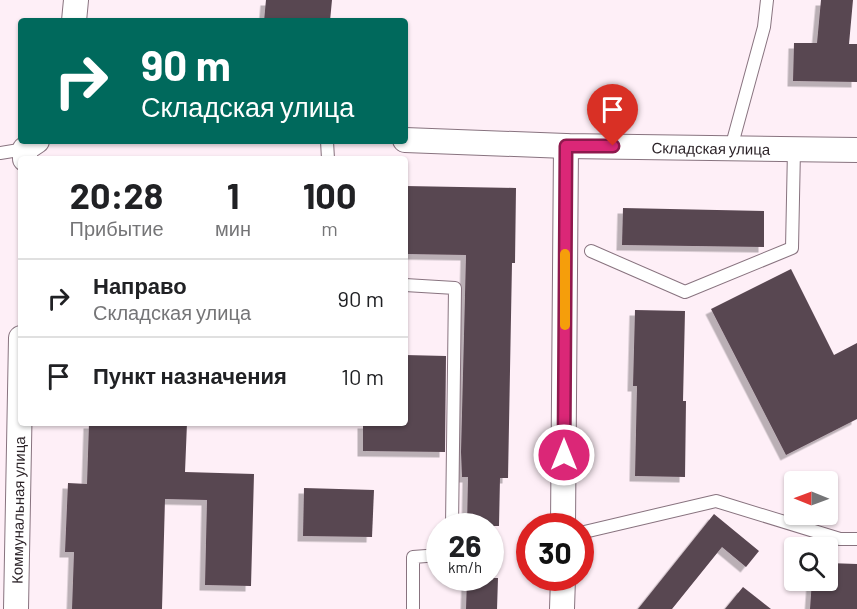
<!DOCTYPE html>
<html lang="ru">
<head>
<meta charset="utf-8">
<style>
  body { margin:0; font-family:Barlow,sans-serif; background:#f2f2f2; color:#202124; height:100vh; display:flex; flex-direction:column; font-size:22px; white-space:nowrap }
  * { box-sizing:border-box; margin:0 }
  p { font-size:20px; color:#757577 }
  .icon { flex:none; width:33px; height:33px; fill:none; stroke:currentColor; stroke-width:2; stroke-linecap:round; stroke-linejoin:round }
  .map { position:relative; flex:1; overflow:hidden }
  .panel { position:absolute; left:18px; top:156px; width:390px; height:270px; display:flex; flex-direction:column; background:#fff; border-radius:6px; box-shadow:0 2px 4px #0004 }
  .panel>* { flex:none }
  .top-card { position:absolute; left:18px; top:18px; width:390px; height:126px; border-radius:6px; box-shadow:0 2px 4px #0004; background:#00695c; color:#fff; overflow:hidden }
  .needle { width:39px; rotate:271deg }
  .fabs { position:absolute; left:784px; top:471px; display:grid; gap:12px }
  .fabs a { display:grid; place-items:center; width:54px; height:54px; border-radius:6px; background:#fff; box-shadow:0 2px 4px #0004; font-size:30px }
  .speed { position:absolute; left:426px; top:513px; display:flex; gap:12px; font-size:30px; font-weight:700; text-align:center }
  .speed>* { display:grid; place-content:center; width:78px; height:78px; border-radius:50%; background:#fff; box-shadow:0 2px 4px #0004; line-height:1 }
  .speed small { font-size:15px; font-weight:400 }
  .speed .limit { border:9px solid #d22; background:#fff; color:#111 }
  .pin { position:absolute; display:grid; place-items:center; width:51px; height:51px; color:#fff; margin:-62px -26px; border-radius:50% 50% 50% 0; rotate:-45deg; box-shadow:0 0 6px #0007 }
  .pin .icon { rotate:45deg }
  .me { position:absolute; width:66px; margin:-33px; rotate:0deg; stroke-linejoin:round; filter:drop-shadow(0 0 4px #0008) }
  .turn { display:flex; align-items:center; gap:21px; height:126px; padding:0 24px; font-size:27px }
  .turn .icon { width:78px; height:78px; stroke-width:2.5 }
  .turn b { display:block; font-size:42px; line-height:51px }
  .eta { display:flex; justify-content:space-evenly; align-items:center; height:102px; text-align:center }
  .eta b { font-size:36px; font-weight:700; line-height:42px }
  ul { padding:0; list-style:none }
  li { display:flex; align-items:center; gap:18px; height:78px; padding:0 24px; border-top:2px solid #e0e0e0 }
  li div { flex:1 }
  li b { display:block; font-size:22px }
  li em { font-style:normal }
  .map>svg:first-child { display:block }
  .building { fill:#594651; filter:url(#shadow) }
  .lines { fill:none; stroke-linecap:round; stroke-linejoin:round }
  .lane-casing { stroke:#88737f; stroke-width:14 }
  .street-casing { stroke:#88737f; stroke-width:26 }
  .lane { stroke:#fff; stroke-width:12 }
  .street { stroke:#fff; stroke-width:24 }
  .route-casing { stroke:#8e194d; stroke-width:15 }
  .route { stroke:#db2777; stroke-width:10 }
  .slow { stroke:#f59e0b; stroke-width:10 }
  .labels { text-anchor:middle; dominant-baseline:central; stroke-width:6; stroke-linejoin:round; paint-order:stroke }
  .street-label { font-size:15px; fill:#2c2328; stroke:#fff }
</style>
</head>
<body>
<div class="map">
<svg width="857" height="609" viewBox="0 0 857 609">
  <defs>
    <filter id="shadow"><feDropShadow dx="-5.5" dy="5.5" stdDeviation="0" flood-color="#0004"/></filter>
  </defs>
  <rect width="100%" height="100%" fill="#feeff7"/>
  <g class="building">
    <polygon points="266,0 332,0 330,21 264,21"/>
    <polygon points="821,0 853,0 849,44 857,44 857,82 793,81 794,43 817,43"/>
    <polygon points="405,186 516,188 515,263 512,263 508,478 500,478 499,526 467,526 468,477 462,477 461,452 466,255 405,254"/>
    <polygon points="623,208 764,211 764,247 622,245"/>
    <polygon points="791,269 834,355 857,343 857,419 786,455 711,309"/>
    <polygon points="635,310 685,311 683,401 686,401 685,477 635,476 637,386 633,386"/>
    <polygon points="405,355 446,356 445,452 363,451 363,423 405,423"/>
    <polygon points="89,423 187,423 185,472 254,474 251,586 205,585 207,500 165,499 162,609 72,609 74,552 65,552 68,483 87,484"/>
    <polygon points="304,488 374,490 372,537 303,536"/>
    <polygon points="714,514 759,551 746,567 722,547 672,609 638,609"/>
    <polygon points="828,563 857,564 857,609 810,609 812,580 828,580"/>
    <polygon points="467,578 498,578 497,609 466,609"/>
    <polygon points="743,587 771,609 725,609"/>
  </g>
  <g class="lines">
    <g class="lane-casing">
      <g id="lane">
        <polyline points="327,141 328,159"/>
        <polyline points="731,148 764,27 767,0"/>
        <polyline points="0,153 25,149"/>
        <polyline points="591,251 685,292 792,248 794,149"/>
        <polyline points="405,285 455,288 452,526"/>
        <polyline points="580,533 716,501 840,539 857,539"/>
        <polyline points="413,609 413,557 440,555"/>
      </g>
    </g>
    <g class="street-casing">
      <g id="street">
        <polyline points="74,21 76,0"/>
        <path id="s1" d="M405 140 566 146 857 150"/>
        <polyline points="25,159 25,149 37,141"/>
        <polyline points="563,526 566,146"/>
        <path id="s2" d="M16 609 21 338"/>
        <polyline points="562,609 563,578"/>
      </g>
    </g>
    <use href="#lane" class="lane"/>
    <use href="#street" class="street"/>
  </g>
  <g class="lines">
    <g class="route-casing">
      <polyline id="route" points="564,455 566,146 613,146"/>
    </g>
    <use href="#route" class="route"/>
    <polyline class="slow" points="565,325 565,254"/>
  </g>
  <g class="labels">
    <g class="street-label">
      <text stroke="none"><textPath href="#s1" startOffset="306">Складская улица</textPath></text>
      <text stroke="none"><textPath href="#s2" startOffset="99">Коммунальная улица</textPath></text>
    </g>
  </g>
</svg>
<div class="fabs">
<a><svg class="needle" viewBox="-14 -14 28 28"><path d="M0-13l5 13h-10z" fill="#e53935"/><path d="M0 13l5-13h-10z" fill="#757577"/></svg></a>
<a><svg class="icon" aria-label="search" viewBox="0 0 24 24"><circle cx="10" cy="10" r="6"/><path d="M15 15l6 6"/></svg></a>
</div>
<div class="speed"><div>26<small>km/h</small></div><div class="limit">30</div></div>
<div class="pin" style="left:613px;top:146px;background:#d93025"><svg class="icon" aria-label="arrive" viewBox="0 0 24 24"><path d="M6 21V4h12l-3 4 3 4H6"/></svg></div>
<svg class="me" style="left:564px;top:455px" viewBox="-20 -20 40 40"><circle r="17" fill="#db2777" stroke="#fff" stroke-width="3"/><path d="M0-11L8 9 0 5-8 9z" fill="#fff"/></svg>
<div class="top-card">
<div class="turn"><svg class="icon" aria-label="right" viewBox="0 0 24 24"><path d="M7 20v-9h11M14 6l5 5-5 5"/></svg><div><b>90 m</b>Складская улица</div></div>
</div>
<section class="panel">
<div class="eta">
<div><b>20:28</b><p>Прибытие</p></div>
<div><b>1</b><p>мин</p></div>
<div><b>100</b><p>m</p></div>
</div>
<ul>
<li><svg class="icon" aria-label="right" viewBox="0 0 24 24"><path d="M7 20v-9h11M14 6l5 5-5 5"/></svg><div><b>Направо</b><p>Складская улица</p></div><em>90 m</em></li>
<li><svg class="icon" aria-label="arrive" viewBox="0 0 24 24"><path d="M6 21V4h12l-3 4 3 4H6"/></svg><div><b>Пункт назначения</b></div><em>10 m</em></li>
</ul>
</section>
</div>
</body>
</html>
